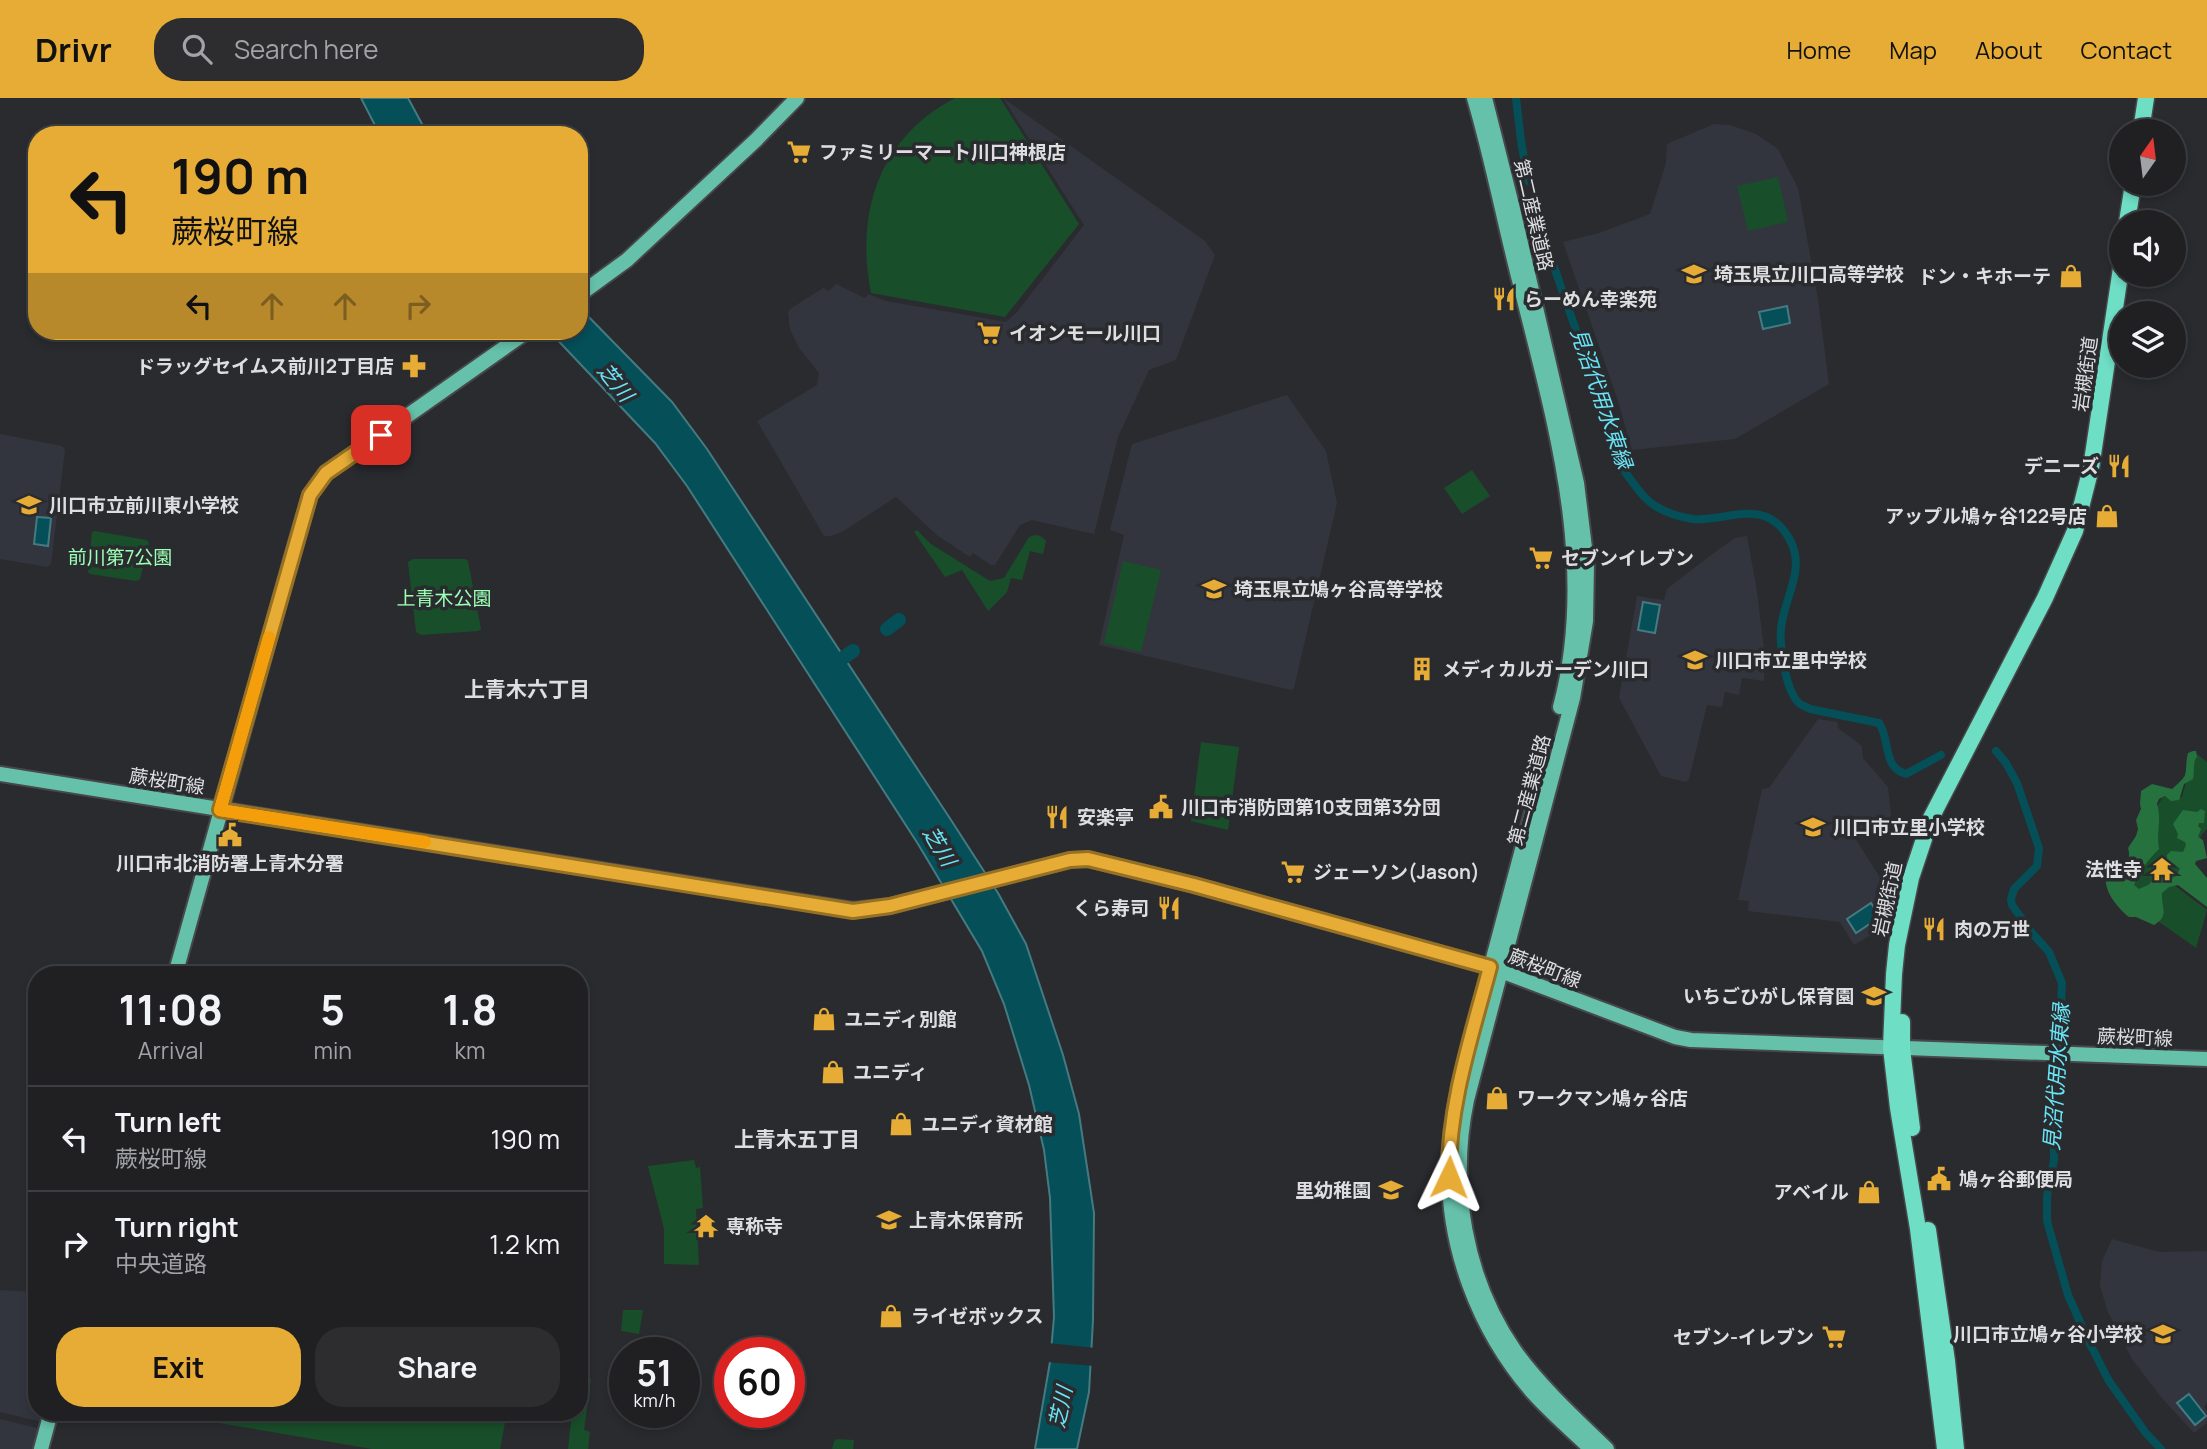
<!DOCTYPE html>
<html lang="en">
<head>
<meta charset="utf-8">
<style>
  body { margin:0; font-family:Manrope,"Noto Sans JP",sans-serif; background:#2d2d30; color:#f1f3f6; height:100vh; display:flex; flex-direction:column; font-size:26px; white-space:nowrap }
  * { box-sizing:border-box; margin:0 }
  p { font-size:23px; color:#a2a3a6 }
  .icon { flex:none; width:38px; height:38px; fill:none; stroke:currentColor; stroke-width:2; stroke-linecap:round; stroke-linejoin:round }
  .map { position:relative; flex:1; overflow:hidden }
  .sheet { position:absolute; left:28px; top:868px; width:560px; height:455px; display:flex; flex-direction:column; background:#202023; border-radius:28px; box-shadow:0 4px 10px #0003,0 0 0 2px #3d3e41 }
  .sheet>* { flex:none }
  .guide { position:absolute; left:28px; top:28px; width:560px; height:214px; border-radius:28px; box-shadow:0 4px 10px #0003,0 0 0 2px #3d3e41; background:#e6ac36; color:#111; overflow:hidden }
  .needle { width:46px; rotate:14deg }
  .controls { position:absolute; left:2109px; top:21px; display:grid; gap:14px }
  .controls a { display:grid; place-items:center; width:77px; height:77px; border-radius:50%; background:#202023; box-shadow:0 4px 10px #0003,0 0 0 2px #3d3e41; font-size:35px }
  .speed { position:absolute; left:609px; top:1239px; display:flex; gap:14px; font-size:35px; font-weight:700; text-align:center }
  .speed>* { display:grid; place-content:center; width:91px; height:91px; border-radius:50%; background:#202023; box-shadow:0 4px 10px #0003,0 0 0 2px #3d3e41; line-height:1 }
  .speed small { font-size:18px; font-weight:400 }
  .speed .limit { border:10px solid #d22; background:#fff; color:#111 }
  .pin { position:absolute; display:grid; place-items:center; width:60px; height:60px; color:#fff; margin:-30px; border-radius:14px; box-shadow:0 4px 10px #0006 }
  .me { position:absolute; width:77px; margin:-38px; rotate:2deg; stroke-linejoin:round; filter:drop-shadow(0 0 5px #0008) }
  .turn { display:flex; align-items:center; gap:24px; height:147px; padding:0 28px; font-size:32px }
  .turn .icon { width:91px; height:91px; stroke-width:2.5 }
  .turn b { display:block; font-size:49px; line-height:60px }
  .lanes { display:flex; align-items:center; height:66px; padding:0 28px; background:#0003; justify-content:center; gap:35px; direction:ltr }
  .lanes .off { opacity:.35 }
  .eta { display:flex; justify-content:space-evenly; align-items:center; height:119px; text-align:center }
  .eta b { font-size:42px; font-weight:700; line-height:49px }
  .primary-button { display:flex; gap:14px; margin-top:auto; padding:14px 28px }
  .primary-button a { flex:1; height:80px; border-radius:28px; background:#e6ac36; color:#111; font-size:28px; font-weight:700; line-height:80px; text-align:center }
  .primary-button a+a { background:#2d2d30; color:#f1f3f6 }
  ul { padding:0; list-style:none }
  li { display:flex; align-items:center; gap:21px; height:105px; padding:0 28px; border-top:2px solid #3d3e41 }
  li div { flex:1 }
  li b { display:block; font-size:26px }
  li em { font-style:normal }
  header { display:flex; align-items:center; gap:42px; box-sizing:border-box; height:98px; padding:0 35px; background:#e6ac36; color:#111 }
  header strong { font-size:33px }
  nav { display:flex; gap:38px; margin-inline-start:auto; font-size:24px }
  .search { width:490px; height:63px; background:#2d2d30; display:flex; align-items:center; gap:18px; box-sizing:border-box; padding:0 24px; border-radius:28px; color:#a2a3a6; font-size:26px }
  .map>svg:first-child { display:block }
  .built { fill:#33353e }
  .green { fill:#194e2a }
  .forest { fill:#26723f }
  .water { fill:#044f58; stroke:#457a81; stroke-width:2 }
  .pier { fill:#2a2b2f }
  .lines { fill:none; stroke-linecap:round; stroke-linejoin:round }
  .canal { stroke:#044f58; stroke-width:8 }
  .river { stroke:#044f58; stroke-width:14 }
  .major-casing { stroke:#47484b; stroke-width:18 }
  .highway-casing { stroke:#47484b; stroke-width:19 }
  .major { stroke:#66c1ab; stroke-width:14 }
  .highway { stroke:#6edec5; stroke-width:16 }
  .route-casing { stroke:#967023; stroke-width:18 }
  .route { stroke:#e6ac36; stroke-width:12 }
  .slow { stroke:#f59e0b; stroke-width:12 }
  .labels { text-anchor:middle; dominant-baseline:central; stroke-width:7; stroke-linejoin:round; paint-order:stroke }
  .poi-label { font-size:19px; font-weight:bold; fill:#dedee1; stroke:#2a2b2f; text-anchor:start }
  .street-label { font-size:19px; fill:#dedee1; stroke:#2a2b2f }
  .park-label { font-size:19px; fill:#9bffb4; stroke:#2a2b2f }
  .water-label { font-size:21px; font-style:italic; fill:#68e4f6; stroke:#2a2b2f }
  .neighbourhood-label { font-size:21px; font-weight:bold; fill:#dedee1; stroke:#2a2b2f }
</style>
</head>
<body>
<header>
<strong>Drivr</strong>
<div class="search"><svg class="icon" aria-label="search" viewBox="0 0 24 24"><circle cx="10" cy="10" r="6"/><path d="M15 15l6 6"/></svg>Search here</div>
<nav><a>Home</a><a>Map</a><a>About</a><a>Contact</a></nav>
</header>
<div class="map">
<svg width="2207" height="1351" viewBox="0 0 2207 1351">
  <rect width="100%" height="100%" fill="#2a2b2f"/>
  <g class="built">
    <polygon points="1003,0 1205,143 1215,157 1176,262 1149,272 1118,339 1094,436 1032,422 1020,427 995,467 991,467 973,455 970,459 938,438 896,399 842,434 831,438 824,438 757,323 817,287 819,275 799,250 790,231 788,215 790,211 823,190 829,193 836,186 865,200 868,196 886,203 1006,224 1018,213 1084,127"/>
    <polygon points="1714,26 1730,27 1756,36 1778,51 1798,90 1818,201 1829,286 1735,341 1632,352 1616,297 1563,144 1599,135 1650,116 1666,65 1667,46"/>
    <polygon points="1287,297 1326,353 1337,405 1294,590 1291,592 1099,547 1124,437 1110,432 1132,346"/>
    <polygon points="0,336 62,348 65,352 51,466 47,469 0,461"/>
    <polygon points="1747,438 1757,493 1764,551 1764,583 1742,580 1739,597 1725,594 1722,609 1707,607 1689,681 1686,684 1661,678 1619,600 1637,498 1664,502 1667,491 1711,457 1735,440"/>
    <polygon points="1818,621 1837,624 1838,630 1862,648 1863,660 1888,689 1891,718 1855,740 1891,797 1894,817 1892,825 1854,847 1840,824 1748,813 1749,803 1738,802 1762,691 1769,690"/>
    <polygon points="2112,1141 2159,1154 2207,1153 2207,1305 2204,1309 2207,1314 2207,1325 2194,1335 2161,1299 2132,1261 2107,1212 2100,1187 2102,1163"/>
    <polygon points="0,1192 37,1194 37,1314 45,1314 43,1320 38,1323 0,1314"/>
    <polygon points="0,1321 37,1330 39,1334 34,1351 0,1351"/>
  </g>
  <g class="green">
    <path d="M955 0H1000L1079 126 1005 219 871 195C855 114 879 40 955 0Z"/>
    <polygon points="1778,79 1788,124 1748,133 1737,88"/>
    <polygon points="1472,372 1490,398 1462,416 1444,390"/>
    <path d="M917 432 931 446 990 483 1004 480 1029 439C1036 436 1041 437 1046 443L1043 456 1030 453 1022 482 1011 480 1007 494 988 513 962 472 945 479 914 434Z"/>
    <polygon points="95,433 147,442 149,445 140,481 136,483 90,476 88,474 92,434"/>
    <polygon points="413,461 465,461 468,463 481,531 478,533 421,537 416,534 408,464"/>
    <polygon points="1123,463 1161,472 1141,554 1104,545"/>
    <polygon points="1201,644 1239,649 1228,732 1191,723"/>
    <polygon points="2197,656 2207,664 2207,731 2202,736 2189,766 2174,787 2207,812 2196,850 2141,811 2113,782 2126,761 2143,754 2153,715 2163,699 2182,699 2192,662"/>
    <polygon points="694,1062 696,1070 700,1069 703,1110 696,1111 699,1167 664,1166 664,1131 648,1068"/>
    <polygon points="623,1212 643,1212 639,1236 621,1233"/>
    <polygon points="579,1280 591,1281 584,1332 590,1334 588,1351 568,1351 572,1314 579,1314"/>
    <polygon points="208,1314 507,1314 500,1351 372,1351 207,1323"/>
    <polygon points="837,1341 854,1342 853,1351 832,1351 834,1343"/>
  </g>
  <path class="forest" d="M2193 653H2196L2197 659C2192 664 2195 674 2193 681L2184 686 2179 702 2171 703 2165 698 2159 701 2157 706C2162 721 2156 735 2159 751 2147 763 2141 771 2134 787L2139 791 2148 787 2157 779 2171 781 2177 777 2180 770 2167 766V757L2171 753 2183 754 2186 747 2185 744 2177 740 2178 736 2173 726 2183 712 2197 714 2201 711 2205 713 2204 725H2199L2198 728 2201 731 2198 739 2203 742 2207 760 2196 763 2195 766 2207 780V809L2178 787 2169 789 2162 795C2161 811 2170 817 2154 827L2136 819H2129C2118 810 2104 794 2106 779 2120 773 2133 766 2128 750L2136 738 2138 731 2136 722 2141 711 2140 706 2141 693 2152 686 2172 691C2192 674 2183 677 2188 655Z"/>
  <g class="water">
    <polygon points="361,0 408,0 428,37 380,37"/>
    <polygon points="1787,208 1790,225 1763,231 1759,214"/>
    <polygon points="579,209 672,304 707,351 951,722 998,795 1026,846 1063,957 1079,1016 1094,1115 1093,1222 1089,1294 1077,1351 1035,1351 1050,1264 1054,1219 1050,1100 1044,1052 1029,987 1004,906 982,853 918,746 687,388 655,345 549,233 579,233"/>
    <polygon points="37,419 51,420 48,448 34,446"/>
    <polygon points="1643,504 1660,507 1655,535 1638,532"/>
    <polygon points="1871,805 1880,819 1856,835 1847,821"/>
    <polygon points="2189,1296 2206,1318 2195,1327 2177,1305"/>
  </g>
  <polygon class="pier" points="1048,1245 1095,1250 1094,1268 1047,1264"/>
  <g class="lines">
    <g class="canal">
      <polyline points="1516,0 1521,43 1528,83"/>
      <path d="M1536 106 1542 134 1625 374C1635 387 1643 401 1657 409 1667 415 1681 419 1693 421 1727 424 1766 397 1790 442 1805 470 1787 495 1782 524 1778 542 1785 594 1800 606 1803 608 1807 609 1810 611L1879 625C1891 643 1882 669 1906 676L1941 657"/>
      <polyline points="1996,653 2006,665 2017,685 2039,750 2037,768 2014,791 2011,801 2012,807 2032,835 2049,854 2062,885 2058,971 2054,1004 2054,1062 2047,1098 2047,1123 2068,1197 2090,1246 2109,1283 2145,1334 2161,1351"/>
    </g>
    <g class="river">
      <polyline points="887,531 899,522"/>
      <polyline points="830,569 853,553"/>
    </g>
    <g class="major-casing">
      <g id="major">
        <path d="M1474 0C1492 61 1504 124 1520 186 1554 323 1598 467 1560 609"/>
        <path d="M1485 0 1512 107 1577 385 1587 466 1586 523 1573 600 1467 1002C1449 1087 1465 1181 1515 1253 1541 1289 1575 1320 1607 1351"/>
        <polyline points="579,197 627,162 756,42 797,0"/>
        <path d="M1544 669 1459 988C1454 1013 1450 1038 1449 1063 1446 1147 1478 1232 1533 1295 1551 1315 1572 1333 1591 1351"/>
        <polyline points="0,676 853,812 890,808 1070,762 1088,761 1194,787 1490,869 1675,939 1691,942 2207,961"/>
        <polyline points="175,877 293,455 310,397 326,375 528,233"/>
        <polyline points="41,1351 51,1314"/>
      </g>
    </g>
    <g class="highway-casing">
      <g id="highway">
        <polyline points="2141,33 2146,0"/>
        <polyline points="2127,124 2133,86"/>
        <polyline points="1902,924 1902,951 1912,1030"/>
        <polyline points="1928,1132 1947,1263 1956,1351"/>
        <polyline points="1945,1351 1918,1131 1898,1010 1891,950 1894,876 1897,847 1911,780 1931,720 2045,500 2075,433 2091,370 2121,170"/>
      </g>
    </g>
    <use href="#major" class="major"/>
    <use href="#highway" class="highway"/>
  </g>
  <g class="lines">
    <g class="route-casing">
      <path id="route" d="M381 337 326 375 310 397 220 712 853 813 890 808 1070 762 1088 761 1194 787 1490 869C1472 937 1448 1008 1449 1079"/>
    </g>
    <use href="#route" class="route"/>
    <polyline class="slow" points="269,539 220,712 425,744"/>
  </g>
  <defs>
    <g id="supermarket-bare" transform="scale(1.89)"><path d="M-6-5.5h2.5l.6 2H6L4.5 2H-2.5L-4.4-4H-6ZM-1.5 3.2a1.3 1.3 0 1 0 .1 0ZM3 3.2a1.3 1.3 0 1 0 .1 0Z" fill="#e6ac36" stroke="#2a2b2f" stroke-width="2.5" paint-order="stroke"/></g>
    <g id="school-bare" transform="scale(1.89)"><path d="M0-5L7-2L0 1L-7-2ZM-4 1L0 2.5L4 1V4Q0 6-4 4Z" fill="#e6ac36" stroke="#2a2b2f" stroke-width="2.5" paint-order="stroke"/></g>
    <g id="shop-bare" transform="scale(1.89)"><path d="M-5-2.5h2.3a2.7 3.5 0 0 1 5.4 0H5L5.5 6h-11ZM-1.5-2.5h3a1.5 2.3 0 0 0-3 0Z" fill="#e6ac36" stroke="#2a2b2f" stroke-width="2.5" paint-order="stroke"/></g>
    <g id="restaurant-bare" transform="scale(1.89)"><path d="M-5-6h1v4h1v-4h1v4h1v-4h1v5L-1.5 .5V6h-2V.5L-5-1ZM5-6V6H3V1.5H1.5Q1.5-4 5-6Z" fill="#e6ac36" stroke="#2a2b2f" stroke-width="2.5" paint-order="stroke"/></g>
    <g id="pharmacy-bare" transform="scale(1.89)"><path d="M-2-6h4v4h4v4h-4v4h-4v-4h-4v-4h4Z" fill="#e6ac36" stroke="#2a2b2f" stroke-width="2.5" paint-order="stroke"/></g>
    <g id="building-bare" transform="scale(1.89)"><path d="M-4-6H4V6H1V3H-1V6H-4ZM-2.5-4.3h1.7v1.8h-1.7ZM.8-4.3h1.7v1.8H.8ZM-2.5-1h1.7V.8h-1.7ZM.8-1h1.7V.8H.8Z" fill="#e6ac36" stroke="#2a2b2f" stroke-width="2.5" paint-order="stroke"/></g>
    <g id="civic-bare" transform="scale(1.89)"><path d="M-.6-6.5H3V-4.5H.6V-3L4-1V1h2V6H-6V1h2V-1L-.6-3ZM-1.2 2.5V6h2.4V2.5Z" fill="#e6ac36" stroke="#2a2b2f" stroke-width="2.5" paint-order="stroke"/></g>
    <g id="temple-bare" transform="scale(1.89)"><path d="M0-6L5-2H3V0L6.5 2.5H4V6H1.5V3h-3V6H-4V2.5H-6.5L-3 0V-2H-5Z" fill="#e6ac36" stroke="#2a2b2f" stroke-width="2.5" paint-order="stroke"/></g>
  </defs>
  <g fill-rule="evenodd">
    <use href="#supermarket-bare" x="799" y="54"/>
    <use href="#school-bare" x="1694" y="176"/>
    <use href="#shop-bare" x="2071" y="178"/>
    <use href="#restaurant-bare" x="1504" y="201"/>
    <use href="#supermarket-bare" x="989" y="235"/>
    <use href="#pharmacy-bare" x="414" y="268"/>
    <use href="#restaurant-bare" x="2119" y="368"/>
    <use href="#school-bare" x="29" y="407"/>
    <use href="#shop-bare" x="2107" y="418"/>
    <use href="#supermarket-bare" x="1541" y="460"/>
    <use href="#school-bare" x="1214" y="491"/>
    <use href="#school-bare" x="1695" y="562"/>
    <use href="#building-bare" x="1422" y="571"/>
    <use href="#civic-bare" x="1161" y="709"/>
    <use href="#restaurant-bare" x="1057" y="719"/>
    <use href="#school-bare" x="1813" y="729"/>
    <use href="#civic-bare" x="230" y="737"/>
    <use href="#temple-bare" x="2162" y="771"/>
    <use href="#supermarket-bare" x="1293" y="774"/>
    <use href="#restaurant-bare" x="1169" y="810"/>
    <use href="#restaurant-bare" x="1934" y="831"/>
    <use href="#school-bare" x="1874" y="898"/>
    <use href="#shop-bare" x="824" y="921"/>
    <use href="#shop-bare" x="833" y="974"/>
    <use href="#shop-bare" x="1497" y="1000"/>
    <use href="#shop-bare" x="901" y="1026"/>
    <use href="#civic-bare" x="1939" y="1081"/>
    <use href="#school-bare" x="1391" y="1092"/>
    <use href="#shop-bare" x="1869" y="1094"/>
    <use href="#school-bare" x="889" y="1122"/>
    <use href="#temple-bare" x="706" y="1128"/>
    <use href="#shop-bare" x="891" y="1218"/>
    <use href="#school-bare" x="2163" y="1236"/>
    <use href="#supermarket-bare" x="1834" y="1239"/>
  </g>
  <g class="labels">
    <g class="poi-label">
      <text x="819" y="54">ファミリーマート川口神根店</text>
      <text x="1714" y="176">埼玉県立川口高等学校</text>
      <text x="2051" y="178" text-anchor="end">ドン・キホーテ</text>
      <text x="1524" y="201">らーめん幸楽苑</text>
      <text x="1009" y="235">イオンモール川口</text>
      <text x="394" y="268" text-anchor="end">ドラッグセイムス前川2丁目店</text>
      <text x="2099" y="368" text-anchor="end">デニーズ</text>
      <text x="49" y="407">川口市立前川東小学校</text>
      <text x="2087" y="418" text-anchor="end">アップル鳩ヶ谷122号店</text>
      <text x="1561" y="460">セブンイレブン</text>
      <text x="1234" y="491">埼玉県立鳩ヶ谷高等学校</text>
      <text x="1715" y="562">川口市立里中学校</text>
      <text x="1442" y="571">メディカルガーデン川口</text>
      <text x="1181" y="709">川口市消防団第10支団第3分団</text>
      <text x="1077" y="719">安楽亭</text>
      <text x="1833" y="729">川口市立里小学校</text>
      <text x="230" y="765" text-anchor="middle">川口市北消防署上青木分署</text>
      <text x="2142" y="771" text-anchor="end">法性寺</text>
      <text x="1313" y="774">ジェーソン(Jason)</text>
      <text x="1149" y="810" text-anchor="end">くら寿司</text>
      <text x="1954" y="831">肉の万世</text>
      <text x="1854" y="898" text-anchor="end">いちごひがし保育園</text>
      <text x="844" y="921">ユニディ別館</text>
      <text x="853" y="974">ユニディ</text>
      <text x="1517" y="1000">ワークマン鳩ヶ谷店</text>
      <text x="921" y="1026">ユニディ資材館</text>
      <text x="1959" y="1081">鳩ヶ谷郵便局</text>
      <text x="1371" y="1092" text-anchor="end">里幼稚園</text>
      <text x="1849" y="1094" text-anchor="end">アベイル</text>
      <text x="909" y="1122">上青木保育所</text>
      <text x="726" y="1128">専称寺</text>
      <text x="911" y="1218">ライゼボックス</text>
      <text x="2143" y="1236" text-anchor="end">川口市立鳩ヶ谷小学校</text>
      <text x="1814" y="1239" text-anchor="end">セブン-イレブン</text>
    </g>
    <g class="street-label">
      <text transform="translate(1534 117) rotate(77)">第二産業道路</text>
      <text transform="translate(2085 276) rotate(-82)">岩槻街道</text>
      <text transform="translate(167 683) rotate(9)">蕨桜町線</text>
      <text transform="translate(1529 692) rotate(-75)">第二産業道路</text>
      <text transform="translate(1887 801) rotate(-78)">岩槻街道</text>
      <text transform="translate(1545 870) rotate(21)">蕨桜町線</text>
      <text transform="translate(2135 939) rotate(2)">蕨桜町線</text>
    </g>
    <g class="park-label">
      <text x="120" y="459">前川第7公園</text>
      <text x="444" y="500">上青木公園</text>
    </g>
    <g class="water-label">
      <text transform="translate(616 284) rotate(51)">芝川</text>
      <text transform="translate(1602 300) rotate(71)">見沼代用水東縁</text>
      <text transform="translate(940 748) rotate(59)">芝川</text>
      <text transform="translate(2056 979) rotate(-86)">見沼代用水東縁</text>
      <text transform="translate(1060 1309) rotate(-78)">芝川</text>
    </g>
    <g class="neighbourhood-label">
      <text x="527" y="591">上青木六丁目</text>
      <text x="797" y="1041">上青木五丁目</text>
    </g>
  </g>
</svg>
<div class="controls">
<a><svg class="needle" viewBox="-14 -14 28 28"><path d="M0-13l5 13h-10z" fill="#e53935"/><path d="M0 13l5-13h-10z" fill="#a2a3a6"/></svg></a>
<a><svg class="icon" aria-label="sound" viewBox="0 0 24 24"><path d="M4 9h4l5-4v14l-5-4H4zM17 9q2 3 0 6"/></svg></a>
<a><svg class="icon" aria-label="layers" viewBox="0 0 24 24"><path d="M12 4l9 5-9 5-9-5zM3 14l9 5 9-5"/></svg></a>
</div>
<div class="speed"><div>51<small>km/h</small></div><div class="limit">60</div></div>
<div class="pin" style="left:381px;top:337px;background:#d93025"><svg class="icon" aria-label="arrive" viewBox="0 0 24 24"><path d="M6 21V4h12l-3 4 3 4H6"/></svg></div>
<svg class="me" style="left:1449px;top:1079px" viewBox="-20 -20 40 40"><path d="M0-17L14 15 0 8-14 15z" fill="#e6ac36" stroke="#fff" stroke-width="4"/></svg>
<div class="guide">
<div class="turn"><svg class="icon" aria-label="left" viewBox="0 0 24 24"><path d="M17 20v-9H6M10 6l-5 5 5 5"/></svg><div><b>190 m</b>蕨桜町線</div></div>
<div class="lanes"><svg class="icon" aria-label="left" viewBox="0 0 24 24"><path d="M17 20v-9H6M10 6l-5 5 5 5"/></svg><svg class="icon off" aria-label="ahead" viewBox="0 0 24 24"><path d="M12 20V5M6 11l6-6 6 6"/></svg><svg class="icon off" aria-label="ahead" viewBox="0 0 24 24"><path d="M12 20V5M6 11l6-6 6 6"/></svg><svg class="icon off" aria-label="right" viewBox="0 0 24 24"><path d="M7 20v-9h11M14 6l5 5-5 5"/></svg></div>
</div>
<section class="sheet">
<div class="eta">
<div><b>11:08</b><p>Arrival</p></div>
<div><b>5</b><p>min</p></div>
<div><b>1.8</b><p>km</p></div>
</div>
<ul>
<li><svg class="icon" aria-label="left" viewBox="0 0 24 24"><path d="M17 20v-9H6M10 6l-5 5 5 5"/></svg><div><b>Turn left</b><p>蕨桜町線</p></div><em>190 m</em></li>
<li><svg class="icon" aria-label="right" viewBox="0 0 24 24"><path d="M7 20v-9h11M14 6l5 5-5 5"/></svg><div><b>Turn right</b><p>中央道路</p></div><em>1.2 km</em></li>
</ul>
<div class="primary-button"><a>Exit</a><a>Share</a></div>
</section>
</div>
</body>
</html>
